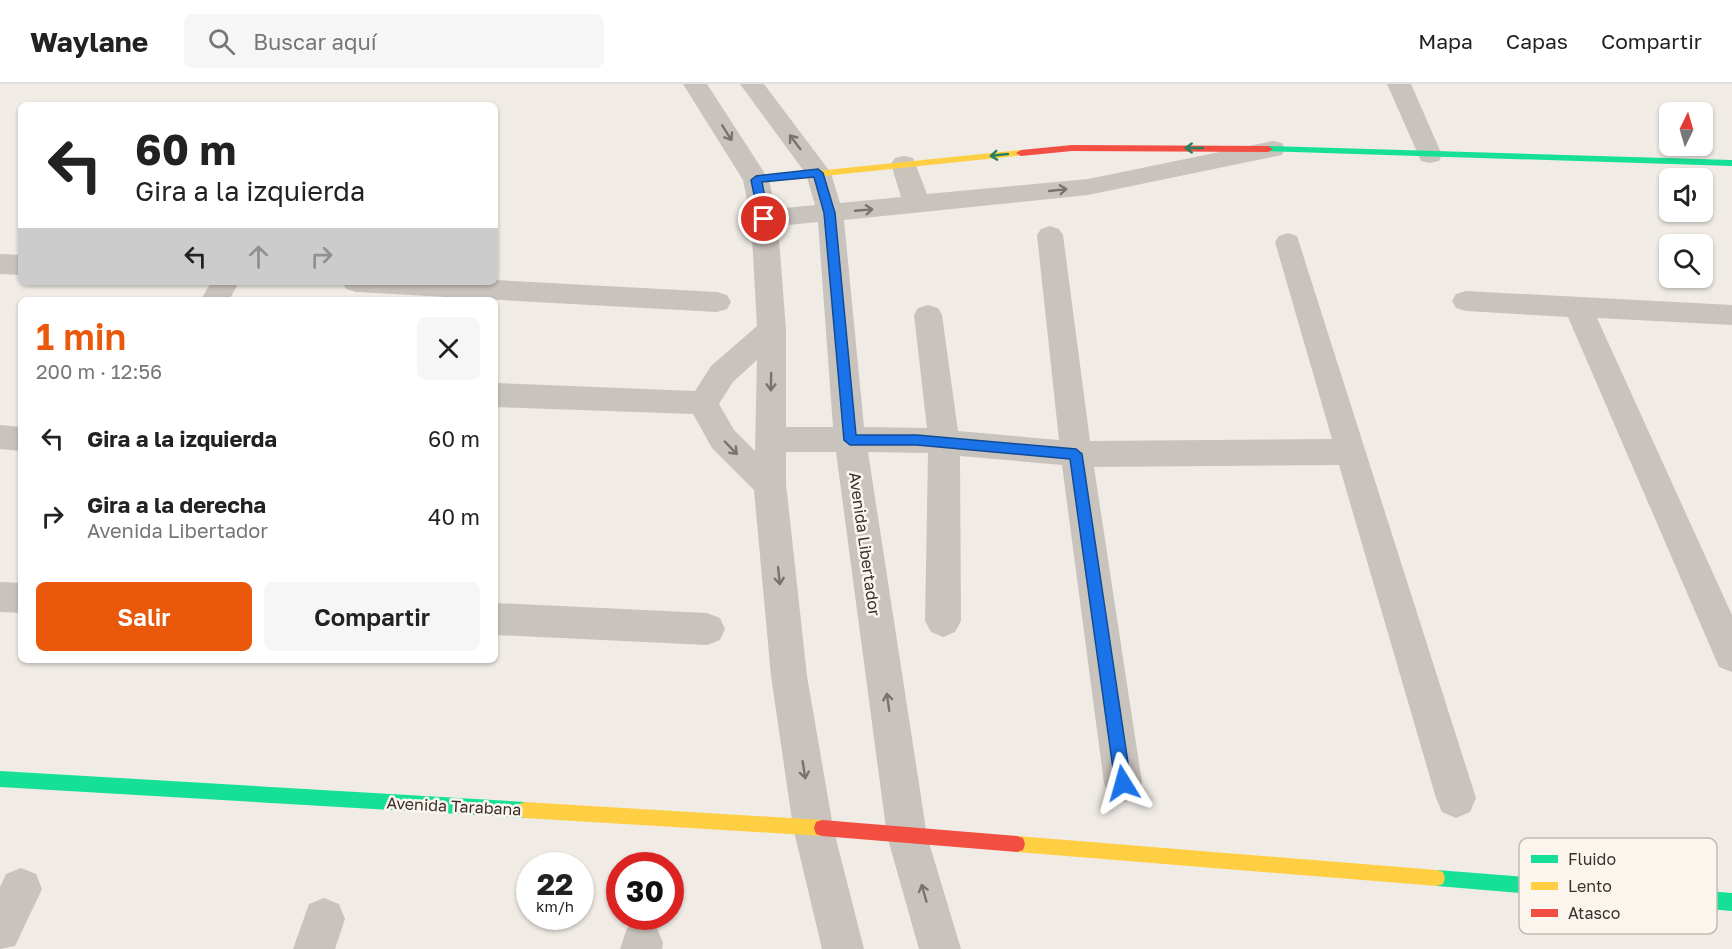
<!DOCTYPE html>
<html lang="es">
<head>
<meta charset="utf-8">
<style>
  body { margin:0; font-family:"Golos Text",sans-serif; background:#f6f6f6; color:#222; height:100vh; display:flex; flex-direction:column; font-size:22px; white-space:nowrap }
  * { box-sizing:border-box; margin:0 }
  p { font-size:20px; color:#767676 }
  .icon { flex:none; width:33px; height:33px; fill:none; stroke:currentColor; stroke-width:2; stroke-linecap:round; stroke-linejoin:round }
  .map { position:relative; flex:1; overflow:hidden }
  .drawer { position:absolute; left:18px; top:213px; width:480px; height:366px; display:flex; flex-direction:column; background:#fff; border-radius:9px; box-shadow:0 2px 4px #0004 }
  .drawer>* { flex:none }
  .banner { position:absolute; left:18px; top:18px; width:480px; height:183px; border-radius:9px; box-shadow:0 2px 4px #0004; background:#fff; color:#222; overflow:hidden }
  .needle { width:39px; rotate:5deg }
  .fabs { position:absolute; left:1659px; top:18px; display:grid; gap:12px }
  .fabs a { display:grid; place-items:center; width:54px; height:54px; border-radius:9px; background:#fff; box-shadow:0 2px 4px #0004; font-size:30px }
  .speed { position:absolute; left:516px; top:768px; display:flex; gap:12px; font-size:30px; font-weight:700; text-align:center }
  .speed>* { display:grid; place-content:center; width:78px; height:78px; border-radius:50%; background:#fff; box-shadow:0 2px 4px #0004; line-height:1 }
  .speed small { font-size:15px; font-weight:400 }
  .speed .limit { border:9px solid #d22; background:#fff; color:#111 }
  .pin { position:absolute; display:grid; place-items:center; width:51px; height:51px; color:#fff; margin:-26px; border:3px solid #fff; border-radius:50%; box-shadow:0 2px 6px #0007 }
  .me { position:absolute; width:66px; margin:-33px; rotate:352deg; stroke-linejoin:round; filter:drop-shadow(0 0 4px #0008) }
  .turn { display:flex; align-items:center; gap:21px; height:126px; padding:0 18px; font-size:27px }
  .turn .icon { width:78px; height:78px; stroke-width:2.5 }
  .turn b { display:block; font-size:42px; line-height:51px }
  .lanes { display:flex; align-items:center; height:57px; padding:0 18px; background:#0003; justify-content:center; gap:30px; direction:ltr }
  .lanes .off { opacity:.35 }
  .round { display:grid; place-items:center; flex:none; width:63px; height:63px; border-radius:9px; background:#f6f6f6 }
  .headline { display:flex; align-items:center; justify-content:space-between; height:102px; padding:0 18px }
  h1 { font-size:36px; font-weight:600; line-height:45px; color:#ea580c }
  .action { display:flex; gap:12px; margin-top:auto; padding:12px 18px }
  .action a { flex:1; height:69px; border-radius:9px; background:#ea580c; color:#fff; font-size:24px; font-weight:600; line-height:69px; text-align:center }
  .action a+a { background:#f6f6f6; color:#222 }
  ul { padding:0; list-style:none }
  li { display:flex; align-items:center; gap:18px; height:78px; padding:0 18px }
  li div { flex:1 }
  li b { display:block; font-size:22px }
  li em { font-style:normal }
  header { display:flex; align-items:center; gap:36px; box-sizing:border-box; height:84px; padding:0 30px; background:#fff; border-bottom:2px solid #e0e0e0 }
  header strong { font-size:28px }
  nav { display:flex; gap:33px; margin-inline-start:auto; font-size:21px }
  .search { width:420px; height:54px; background:#f6f6f6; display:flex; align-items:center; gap:15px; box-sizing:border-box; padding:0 21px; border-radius:9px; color:#767676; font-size:22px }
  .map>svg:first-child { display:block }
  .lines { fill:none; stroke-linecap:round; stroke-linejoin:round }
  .street { fill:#c9c3be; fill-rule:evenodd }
  .fast { fill:#16e098; fill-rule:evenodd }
  .slow { fill:#ffcf43; fill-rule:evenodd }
  .jam { fill:#f24e42; fill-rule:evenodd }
  .oneway { stroke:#7b726d }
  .oneway2 { stroke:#2a7f5c }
  .route { fill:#1a73e8; stroke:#114b97; stroke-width:1.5 }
  .labels { text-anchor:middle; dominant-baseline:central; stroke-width:5; stroke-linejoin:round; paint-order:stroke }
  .street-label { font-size:16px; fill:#3b302b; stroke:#fbf5ee }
  .key { fill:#fbf5ee; stroke:#c1bab4; stroke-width:1.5 }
  .key-label { font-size:16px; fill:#3b302b }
</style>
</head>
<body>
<header>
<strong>Waylane</strong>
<div class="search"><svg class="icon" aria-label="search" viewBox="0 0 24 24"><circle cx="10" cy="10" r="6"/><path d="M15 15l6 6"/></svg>Buscar aquí</div>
<nav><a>Mapa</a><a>Capas</a><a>Compartir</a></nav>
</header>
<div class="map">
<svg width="1732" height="865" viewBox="0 0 1732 865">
  <rect width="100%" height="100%" fill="#f0ebe5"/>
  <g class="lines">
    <g class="street">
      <path d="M683 0H707L769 96 775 125 815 121 806 90 740 0H764L831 89 840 119 901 113 891 80 895 74 904 72 913 74 927 110 1088 95 1273 57 1282 59 1285 65 1282 71 1088 111 844 136 864 343 927 344 914 231 918 224 928 221 938 224 942 231 958 347 1059 356 1037 151 1041 145 1050 142 1059 145 1063 151 1090 357 1332 355 1275 158 1279 152 1288 149 1297 152 1476 714 1470 728 1456 734 1442 728 1436 714 1339 381 1094 383 1142 699 1137 713 1123 718 1109 713 1104 699 1062 381 960 372 961 537 955 548 943 553 931 548 925 537 928 369 868 368 927 752 961 865H919L887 752 836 368H786V400L807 592 833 743 864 865H822L793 743 771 592 754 406 712 364 693 330 495 323V299L695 307 711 282 757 242 751 135 743 96ZM818 138 833 343H786V246L778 142ZM757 276 755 367 734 346 719 320 733 298Z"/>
      <polygon points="1387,0 1411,0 1442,71 1439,77 1430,79 1421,77"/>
      <polygon points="0,170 21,171 21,191 0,190"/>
      <polygon points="495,196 717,208 727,211 731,218 727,225 717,228 356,208 346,205 342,198 495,198"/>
      <polygon points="211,198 239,198 229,216 201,216"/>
      <polygon points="1466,207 1732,221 1732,241 1597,234 1732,531 1732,588 1719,583 1568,233 1466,227 1456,224 1452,217 1456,210"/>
      <polygon points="0,341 21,343 21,367 0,365"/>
      <polygon points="0,498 21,499 21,529 0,528"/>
      <polygon points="495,519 707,529 720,534 725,545 720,556 707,561 495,551"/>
      <polygon points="21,784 36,790 42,805 15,862 0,865 0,803 6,790"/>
      <polygon points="324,814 339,820 345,835 335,865 293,865 309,820"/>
      <polygon points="642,838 657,844 663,859 662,865 620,865 627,844"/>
    </g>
    <g class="fast">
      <polygon points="1268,62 1732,76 1732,82 1264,67 1263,65"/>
      <polygon points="0,687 525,718 531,720 533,726 531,732 525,734 0,703"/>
      <polygon points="1437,786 1732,809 1732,827 1437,802 1431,800 1429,794 1431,788"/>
    </g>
    <g class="slow">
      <polygon points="1021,66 1025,67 1025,71 756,99 751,96 756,93"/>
      <polygon points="525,718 822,736 828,738 830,744 828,750 822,752 525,734 519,732 517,726 519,720"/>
      <polygon points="1017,752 1437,786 1443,788 1445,794 1443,800 1437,802 1017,768 1011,766 1009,760 1011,754"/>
    </g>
    <g class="jam">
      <polygon points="1072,61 1268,62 1273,65 1268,68 1072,67 1021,72 1016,69 1021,66"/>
      <polygon points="822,736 1017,752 1023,754 1025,760 1023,766 1017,768 822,752 816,750 814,744 816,738"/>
    </g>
  </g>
  <defs><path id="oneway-shaft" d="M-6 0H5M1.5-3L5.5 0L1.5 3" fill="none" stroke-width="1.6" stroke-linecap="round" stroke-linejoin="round" transform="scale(1.5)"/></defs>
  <g class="oneway">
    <use href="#oneway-shaft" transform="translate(727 49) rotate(58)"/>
    <use href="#oneway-shaft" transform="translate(795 58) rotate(-127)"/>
    <use href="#oneway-shaft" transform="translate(1058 106) rotate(-6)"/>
    <use href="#oneway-shaft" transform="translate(864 126) rotate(-5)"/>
    <use href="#oneway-shaft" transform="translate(771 298) rotate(91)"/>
    <use href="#oneway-shaft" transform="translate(731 364) rotate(46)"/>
    <use href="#oneway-shaft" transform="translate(779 492) rotate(84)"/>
    <use href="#oneway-shaft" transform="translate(888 618) rotate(-98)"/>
    <use href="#oneway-shaft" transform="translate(804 686) rotate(81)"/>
    <use href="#oneway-shaft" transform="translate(924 809) rotate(-106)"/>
  </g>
  <g class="oneway2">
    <use href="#oneway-shaft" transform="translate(1194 64) rotate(-180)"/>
    <use href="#oneway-shaft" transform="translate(999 71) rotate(174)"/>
  </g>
  <polygon class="route" points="818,85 823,89 835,129 856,351 917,351 1076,365 1082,370 1131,699 1129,704 1123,707 1117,704 1115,699 1070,375 917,361 850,361 844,356 824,129 814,93 762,98 769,135 764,139 759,135 751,96 756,92"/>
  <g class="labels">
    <g class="street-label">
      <text transform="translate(865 460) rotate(82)">Avenida Libertador</text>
      <text transform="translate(454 722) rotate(3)">Avenida Tarabana</text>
    </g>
  </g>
  <rect x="1519" y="754" width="198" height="96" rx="9" class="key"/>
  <rect x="1531" y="771" width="27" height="8" fill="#16e098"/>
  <rect x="1531" y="798" width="27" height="8" fill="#ffcf43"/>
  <rect x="1531" y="825" width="27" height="8" fill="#f24e42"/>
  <g class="key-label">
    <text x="1568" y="781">Fluido</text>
    <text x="1568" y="808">Lento</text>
    <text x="1568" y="835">Atasco</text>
  </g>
</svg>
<div class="fabs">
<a><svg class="needle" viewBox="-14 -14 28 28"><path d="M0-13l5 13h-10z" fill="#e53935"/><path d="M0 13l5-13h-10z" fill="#767676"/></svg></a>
<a><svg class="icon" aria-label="sound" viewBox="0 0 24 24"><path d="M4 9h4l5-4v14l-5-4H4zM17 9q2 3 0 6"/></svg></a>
<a><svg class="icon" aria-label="search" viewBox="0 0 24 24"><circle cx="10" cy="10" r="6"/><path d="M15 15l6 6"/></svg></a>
</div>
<div class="speed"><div>22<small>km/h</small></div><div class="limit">30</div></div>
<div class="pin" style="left:764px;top:135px;background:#d93025"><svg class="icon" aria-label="arrive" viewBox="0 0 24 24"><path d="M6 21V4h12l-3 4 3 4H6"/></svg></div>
<svg class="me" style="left:1123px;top:699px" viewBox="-20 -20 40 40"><path d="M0-17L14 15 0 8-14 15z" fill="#1a73e8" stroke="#fff" stroke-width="4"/></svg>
<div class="banner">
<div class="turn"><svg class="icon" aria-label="left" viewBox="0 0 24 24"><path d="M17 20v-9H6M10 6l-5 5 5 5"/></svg><div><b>60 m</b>Gira a la izquierda</div></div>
<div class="lanes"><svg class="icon" aria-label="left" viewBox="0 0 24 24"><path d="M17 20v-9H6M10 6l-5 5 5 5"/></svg><svg class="icon off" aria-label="ahead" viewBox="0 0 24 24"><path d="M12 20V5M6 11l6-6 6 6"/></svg><svg class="icon off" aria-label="right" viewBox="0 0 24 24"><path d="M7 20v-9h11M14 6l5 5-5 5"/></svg></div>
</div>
<section class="drawer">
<div class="headline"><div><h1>1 min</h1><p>200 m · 12:56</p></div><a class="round"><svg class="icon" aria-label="close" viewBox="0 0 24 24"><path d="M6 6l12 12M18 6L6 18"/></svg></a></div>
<ul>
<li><svg class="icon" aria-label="left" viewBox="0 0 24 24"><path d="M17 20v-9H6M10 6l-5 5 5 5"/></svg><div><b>Gira a la izquierda</b></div><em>60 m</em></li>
<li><svg class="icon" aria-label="right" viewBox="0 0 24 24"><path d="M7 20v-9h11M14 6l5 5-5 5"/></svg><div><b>Gira a la derecha</b><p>Avenida Libertador</p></div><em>40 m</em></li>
</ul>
<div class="action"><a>Salir</a><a>Compartir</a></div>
</section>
</div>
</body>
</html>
